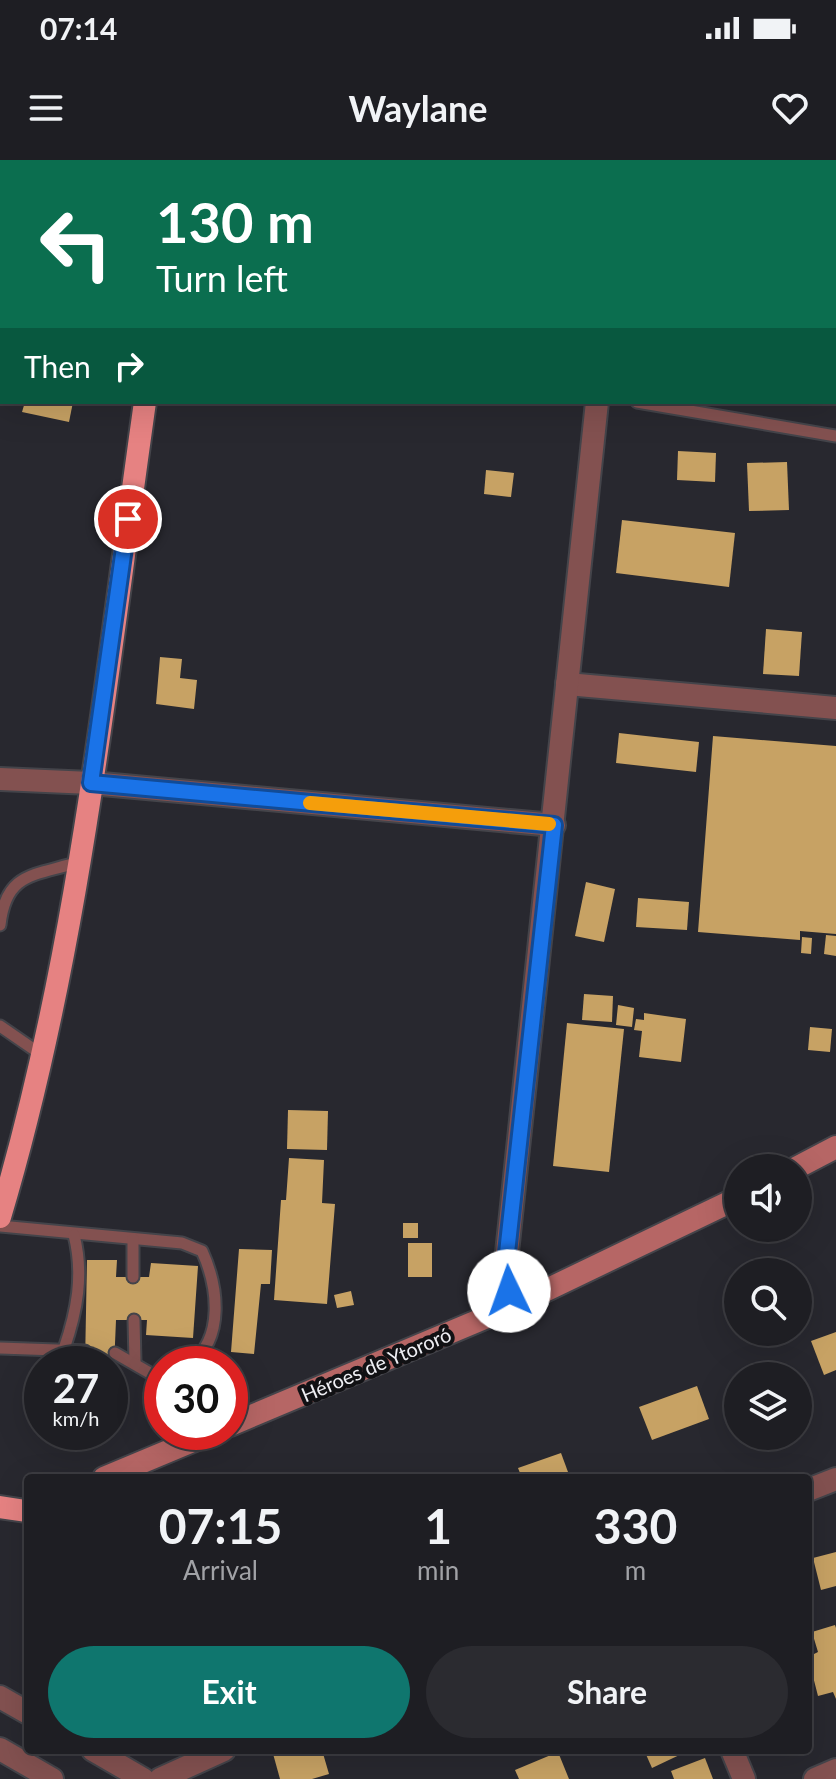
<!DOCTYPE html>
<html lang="en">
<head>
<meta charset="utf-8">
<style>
  body { margin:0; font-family:Lato,sans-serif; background:#2b2b30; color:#f1f3f6; height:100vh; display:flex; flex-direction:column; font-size:30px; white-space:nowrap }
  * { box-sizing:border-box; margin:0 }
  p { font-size:26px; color:#a1a2a6 }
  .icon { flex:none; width:44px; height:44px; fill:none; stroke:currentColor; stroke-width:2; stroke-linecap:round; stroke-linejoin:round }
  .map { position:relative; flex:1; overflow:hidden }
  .drawer { position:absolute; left:24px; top:1314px; width:788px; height:280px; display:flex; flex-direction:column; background:#1e1e23; border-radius:8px; box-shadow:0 8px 32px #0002,0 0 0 2px #3c3c41 }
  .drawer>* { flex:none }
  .top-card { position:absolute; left:0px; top:0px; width:836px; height:244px; box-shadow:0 8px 32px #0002,0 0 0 2px #3c3c41; background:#0b6e4f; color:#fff; overflow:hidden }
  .tools { position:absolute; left:724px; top:994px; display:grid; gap:16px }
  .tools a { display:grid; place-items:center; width:88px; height:88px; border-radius:50%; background:#1e1e23; box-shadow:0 8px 32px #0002,0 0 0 2px #3c3c41; font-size:40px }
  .speed { position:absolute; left:24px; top:1186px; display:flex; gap:16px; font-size:40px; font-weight:700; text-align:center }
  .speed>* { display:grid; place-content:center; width:104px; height:104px; border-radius:50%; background:#1e1e23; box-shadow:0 8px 32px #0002,0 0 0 2px #3c3c41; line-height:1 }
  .speed small { font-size:20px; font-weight:400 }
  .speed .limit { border:12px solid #d22; background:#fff; color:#111 }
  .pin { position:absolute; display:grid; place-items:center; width:68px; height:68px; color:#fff; margin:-34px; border:4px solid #fff; border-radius:50%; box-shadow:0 2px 8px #0007 }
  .me { position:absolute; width:88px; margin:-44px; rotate:357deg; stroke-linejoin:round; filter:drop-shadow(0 0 6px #0008) }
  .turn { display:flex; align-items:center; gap:28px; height:168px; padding:0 24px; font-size:36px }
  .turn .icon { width:104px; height:104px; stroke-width:2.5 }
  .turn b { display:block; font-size:56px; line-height:68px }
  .then { display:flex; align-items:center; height:76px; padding:0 24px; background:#0003; gap:16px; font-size:30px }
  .eta { display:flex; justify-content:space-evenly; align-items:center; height:136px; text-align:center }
  .eta b { font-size:48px; font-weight:700; line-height:56px }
  .button { display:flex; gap:16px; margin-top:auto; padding:16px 24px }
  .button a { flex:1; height:92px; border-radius:48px; background:#0f766e; color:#fff; font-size:32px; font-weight:700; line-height:92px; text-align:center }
  .button a+a { background:#2b2b30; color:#f1f3f6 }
  .status { display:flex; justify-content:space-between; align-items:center; height:56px; padding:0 40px; background:#1e1e23; direction:ltr }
  .status svg { height:22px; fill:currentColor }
  header { display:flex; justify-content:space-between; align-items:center; height:104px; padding:0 24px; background:#1e1e23; font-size:36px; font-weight:700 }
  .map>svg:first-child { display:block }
  .building { fill:#c7a264 }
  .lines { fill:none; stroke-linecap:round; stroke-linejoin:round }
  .service-casing { stroke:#44444a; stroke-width:15 }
  .minor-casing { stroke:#44444a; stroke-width:26 }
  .secondary-casing { stroke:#44444a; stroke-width:26 }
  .trunk-casing { stroke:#44444a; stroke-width:26 }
  .service { stroke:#835150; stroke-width:11 }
  .minor { stroke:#835150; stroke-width:22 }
  .secondary { stroke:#b66665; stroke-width:22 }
  .trunk { stroke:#e68282; stroke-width:22 }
  .route-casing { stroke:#114b97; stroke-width:20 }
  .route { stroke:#1a73e8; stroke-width:14 }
  .slow { stroke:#f59e0b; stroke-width:14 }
  .labels { text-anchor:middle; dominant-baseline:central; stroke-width:8; stroke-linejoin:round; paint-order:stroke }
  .street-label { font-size:20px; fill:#eeeef3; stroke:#111114 }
</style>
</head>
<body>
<div class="status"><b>07:14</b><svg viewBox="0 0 49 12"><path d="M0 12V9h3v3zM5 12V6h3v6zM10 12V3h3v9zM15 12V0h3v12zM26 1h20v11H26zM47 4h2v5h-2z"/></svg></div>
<header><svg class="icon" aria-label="menu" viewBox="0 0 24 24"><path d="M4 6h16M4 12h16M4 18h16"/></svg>Waylane<svg class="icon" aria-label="heart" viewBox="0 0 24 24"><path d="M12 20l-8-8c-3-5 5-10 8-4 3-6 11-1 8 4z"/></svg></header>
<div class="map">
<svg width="836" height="1619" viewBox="0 0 836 1619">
  <rect width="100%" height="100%" fill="#28282f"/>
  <g class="building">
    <polygon points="25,242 73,242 69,262 22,252"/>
    <polygon points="678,291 716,293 715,322 677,320"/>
    <polygon points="787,302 789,350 749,351 747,303"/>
    <polygon points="486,310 514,313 511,337 484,334"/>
    <polygon points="622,360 735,373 729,427 616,413"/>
    <polygon points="766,469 802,472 799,516 763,514"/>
    <polygon points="160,497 182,499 180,518 197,520 194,549 156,544"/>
    <polygon points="619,573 699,582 696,612 616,603"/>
    <polygon points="713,576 836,586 836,774 800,771 800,780 698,772"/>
    <polygon points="586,722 615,729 604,782 575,776"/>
    <polygon points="638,738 689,742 687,770 636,767"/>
    <polygon points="826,775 836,776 836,796 824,794"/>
    <polygon points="802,777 812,778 811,794 801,793"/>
    <polygon points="584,834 613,836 612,862 582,860"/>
    <polygon points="618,845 634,848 632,867 616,865"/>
    <polygon points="644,853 686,859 681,902 639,897 642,871 634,870 636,859 644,860"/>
    <polygon points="567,863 624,869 609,1012 553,1006"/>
    <polygon points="810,867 832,869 830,892 808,890"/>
    <polygon points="288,950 328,951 327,990 287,989"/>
    <polygon points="289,998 324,1000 322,1043 335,1044 327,1144 274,1140 281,1040 286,1040"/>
    <rect x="403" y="1063" width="15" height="15"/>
    <rect x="408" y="1083" width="24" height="34"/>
    <polygon points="239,1089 272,1090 270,1124 261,1124 254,1194 231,1192"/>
    <polygon points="87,1100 117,1100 116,1117 149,1117 151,1103 198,1106 193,1178 146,1175 147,1160 116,1160 114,1207 85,1204"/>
    <polygon points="351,1131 354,1145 337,1148 334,1135"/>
    <polygon points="836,1172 836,1210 824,1215 811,1181"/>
    <polygon points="697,1226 709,1259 652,1280 639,1247"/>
    <polygon points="561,1293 568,1312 552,1318 522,1318 518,1308"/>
    <polygon points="836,1392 836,1426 821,1430 813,1398"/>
    <polygon points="835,1465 836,1468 836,1539 833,1532 818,1536 808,1497 818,1492 812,1472"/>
    <polygon points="272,1590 322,1590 329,1614 312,1619 280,1619"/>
    <polygon points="644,1590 690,1590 652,1608"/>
    <polygon points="558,1592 569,1619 519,1619 515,1610"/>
    <polygon points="705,1598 713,1619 674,1619 671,1611"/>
  </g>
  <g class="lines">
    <g class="service-casing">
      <g id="service">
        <polyline points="637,242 836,276"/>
        <path d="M0 765C6 712 34 716 79 702"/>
        <polyline points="0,866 42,895"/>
        <path d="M0 1066 182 1083 202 1091C218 1126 225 1178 190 1204"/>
        <polyline points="133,1079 133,1117"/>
        <polyline points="134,1160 135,1202"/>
        <polyline points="0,1188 85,1191"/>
        <path d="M64 1189C77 1151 84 1115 74 1075"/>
        <polyline points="115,1193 162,1220"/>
      </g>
    </g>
    <g class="minor-casing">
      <g id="minor">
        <polyline points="0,2 2,3"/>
        <polyline points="623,2 623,0"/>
        <polyline points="567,524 836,548"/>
        <polyline points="0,619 91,623 554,665"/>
        <polyline points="511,1147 506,1102 597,242"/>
        <polyline points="808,1330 836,1319"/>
        <polyline points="0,1537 28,1553"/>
        <polyline points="0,1589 52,1619"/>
        <polyline points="93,1590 143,1619"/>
        <polyline points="732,1590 744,1619"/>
        <polyline points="160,1619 224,1590"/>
        <polyline points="815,1619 836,1610"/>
      </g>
    </g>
    <g class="secondary-casing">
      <g id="secondary">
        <polyline points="796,1008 836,987"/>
        <polyline points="230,1265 511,1147 738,1038"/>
        <polyline points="104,1318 214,1272"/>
      </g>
    </g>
    <g class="trunk-casing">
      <g id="trunk">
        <polyline points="179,2 180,0"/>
        <path d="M0 1057C79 793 106 515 145 242"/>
        <polyline points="0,1347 26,1351"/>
      </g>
    </g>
    <use href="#service" class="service"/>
    <use href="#minor" class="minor"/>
    <use href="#secondary" class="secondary"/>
    <use href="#trunk" class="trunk"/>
  </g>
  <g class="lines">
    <g class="route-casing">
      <polyline id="route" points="128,359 91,623 554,665 506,1102 509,1131"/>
    </g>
    <use href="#route" class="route"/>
    <polyline class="slow" points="310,643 549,664"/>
  </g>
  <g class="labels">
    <g class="street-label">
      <text transform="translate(376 1204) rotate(-23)">Héroes de Ytororó</text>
    </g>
  </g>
</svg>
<div class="tools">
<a><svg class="icon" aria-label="sound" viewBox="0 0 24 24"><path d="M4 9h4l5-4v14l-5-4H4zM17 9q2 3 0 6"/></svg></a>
<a><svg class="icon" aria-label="search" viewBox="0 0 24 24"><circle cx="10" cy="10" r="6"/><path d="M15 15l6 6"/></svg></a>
<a><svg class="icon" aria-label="layers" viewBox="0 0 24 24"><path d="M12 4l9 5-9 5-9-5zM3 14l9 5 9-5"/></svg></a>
</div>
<div class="speed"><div>27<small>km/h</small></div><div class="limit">30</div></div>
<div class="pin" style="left:128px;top:359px;background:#d93025"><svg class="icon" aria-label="arrive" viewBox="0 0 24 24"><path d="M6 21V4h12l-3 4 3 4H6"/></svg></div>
<svg class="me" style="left:509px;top:1131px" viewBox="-20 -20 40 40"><circle r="19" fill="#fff"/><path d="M0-13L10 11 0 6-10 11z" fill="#1a73e8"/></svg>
<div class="top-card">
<div class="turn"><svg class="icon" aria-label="left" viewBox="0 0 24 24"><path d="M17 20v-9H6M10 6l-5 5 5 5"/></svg><div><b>130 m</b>Turn left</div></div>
<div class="then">Then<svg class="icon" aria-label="right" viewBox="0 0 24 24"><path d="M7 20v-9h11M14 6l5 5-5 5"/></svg></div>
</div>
<section class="drawer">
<div class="eta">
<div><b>07:15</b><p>Arrival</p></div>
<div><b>1</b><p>min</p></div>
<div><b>330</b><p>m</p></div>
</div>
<div class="button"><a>Exit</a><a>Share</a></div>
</section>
</div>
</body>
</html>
